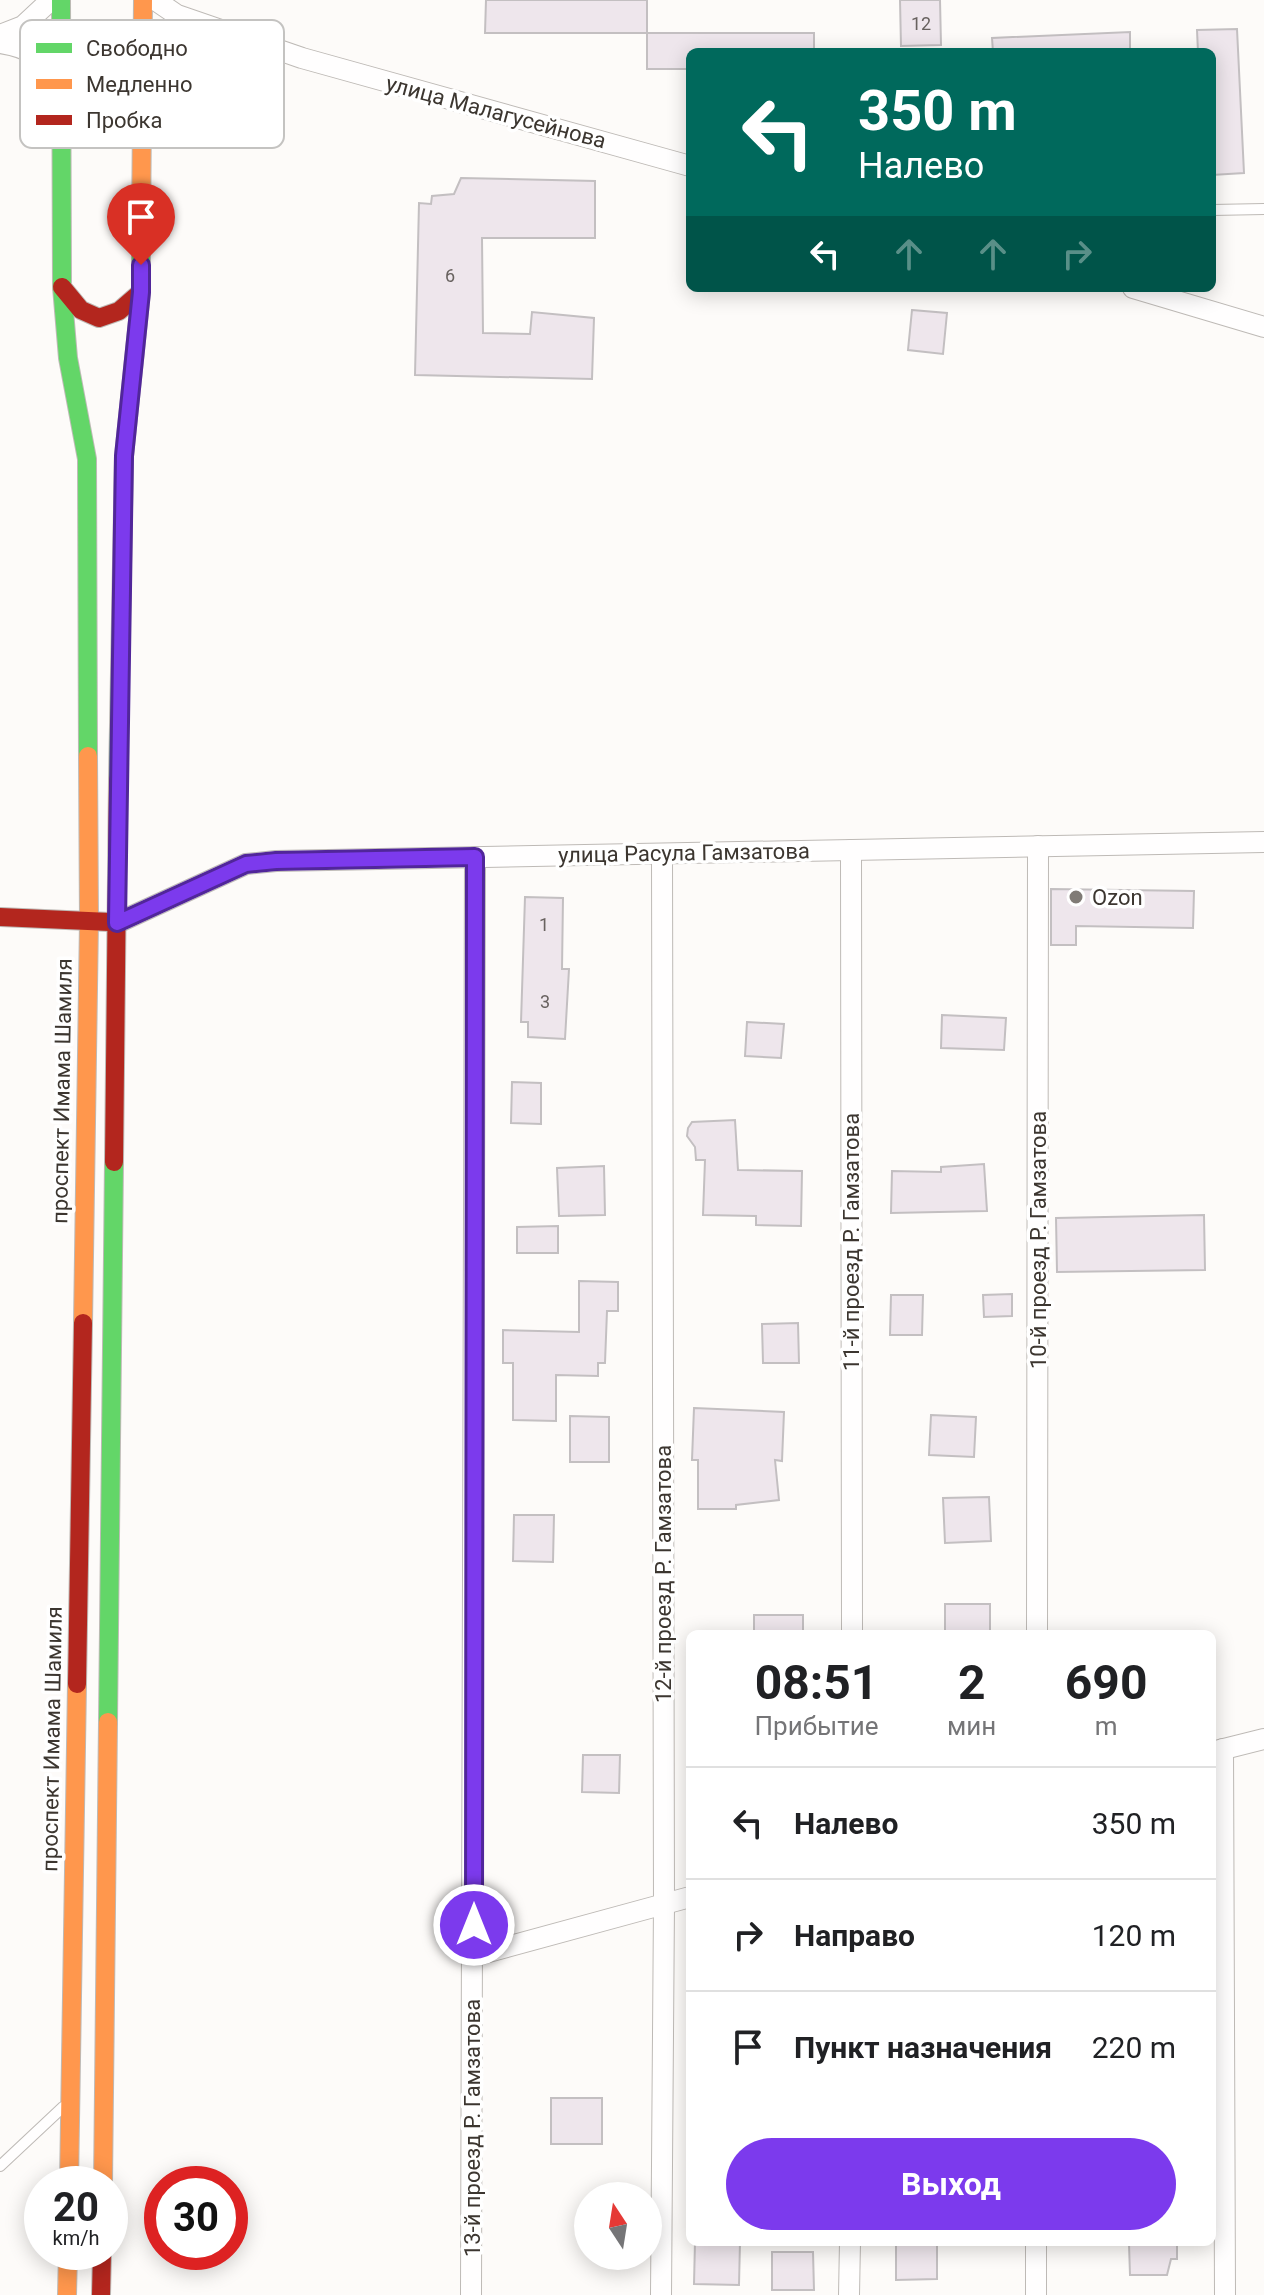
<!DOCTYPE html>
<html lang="ru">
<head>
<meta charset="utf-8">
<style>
  body { margin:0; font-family:Roboto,sans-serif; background:#f6f6f6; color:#202124; height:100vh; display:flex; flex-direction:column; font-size:30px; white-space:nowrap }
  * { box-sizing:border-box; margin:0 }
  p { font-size:26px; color:#757577 }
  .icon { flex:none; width:44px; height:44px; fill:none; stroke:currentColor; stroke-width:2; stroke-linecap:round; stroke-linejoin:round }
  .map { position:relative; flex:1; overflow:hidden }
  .details { position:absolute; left:686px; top:1630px; width:530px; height:616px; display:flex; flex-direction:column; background:#fff; border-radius:12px; box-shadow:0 4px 20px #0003 }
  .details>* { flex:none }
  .banner { position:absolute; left:686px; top:48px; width:530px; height:244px; border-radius:12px; box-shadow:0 4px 20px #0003; background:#00695c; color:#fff; overflow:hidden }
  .needle { width:52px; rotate:348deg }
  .fabs { position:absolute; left:574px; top:2182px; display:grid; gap:16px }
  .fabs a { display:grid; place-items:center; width:88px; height:88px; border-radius:50%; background:#fff; box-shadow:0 4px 20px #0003; font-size:40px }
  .speed { position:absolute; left:24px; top:2166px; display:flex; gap:16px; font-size:40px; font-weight:700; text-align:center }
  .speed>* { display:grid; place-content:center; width:104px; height:104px; border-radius:50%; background:#fff; box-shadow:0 4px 20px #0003; line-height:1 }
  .speed small { font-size:20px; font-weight:400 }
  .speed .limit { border:12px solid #d22; background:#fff; color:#111 }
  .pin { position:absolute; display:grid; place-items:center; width:68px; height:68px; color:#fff; margin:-82px -34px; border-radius:50% 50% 50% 0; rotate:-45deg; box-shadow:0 0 8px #0007 }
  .pin .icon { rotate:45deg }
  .me { position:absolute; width:88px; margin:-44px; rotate:0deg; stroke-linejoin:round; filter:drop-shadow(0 0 6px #0008) }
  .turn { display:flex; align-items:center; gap:28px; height:168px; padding:0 40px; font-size:36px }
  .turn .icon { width:104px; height:104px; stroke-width:2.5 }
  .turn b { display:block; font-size:56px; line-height:68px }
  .lanes { display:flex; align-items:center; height:76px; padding:0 40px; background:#0003; justify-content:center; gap:40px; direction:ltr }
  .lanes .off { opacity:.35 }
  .eta { display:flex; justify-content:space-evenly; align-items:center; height:136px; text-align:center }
  .eta b { font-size:48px; font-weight:700; line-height:56px }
  .action { display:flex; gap:16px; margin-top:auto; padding:16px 40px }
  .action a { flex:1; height:92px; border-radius:48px; background:#7c3aed; color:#fff; font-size:32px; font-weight:700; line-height:92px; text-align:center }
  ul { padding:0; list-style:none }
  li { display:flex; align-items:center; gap:24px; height:112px; padding:0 40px; border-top:2px solid #e0e0e0 }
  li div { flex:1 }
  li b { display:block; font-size:30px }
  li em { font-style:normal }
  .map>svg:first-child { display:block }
  .building { fill:#eee6ec; stroke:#c3bfc1; stroke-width:2 }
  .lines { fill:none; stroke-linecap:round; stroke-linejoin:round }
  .lane-casing { stroke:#bebab6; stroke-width:12 }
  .street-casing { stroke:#bebab6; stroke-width:22 }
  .fast-casing { stroke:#bebab6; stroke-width:20 }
  .slow-casing { stroke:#bebab6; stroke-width:20 }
  .jam-casing { stroke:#bebab6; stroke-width:20 }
  .lane { stroke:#fffefe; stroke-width:10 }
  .street { stroke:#fffefe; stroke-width:20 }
  .fast { stroke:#63d668; stroke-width:18 }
  .slow { stroke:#ff974d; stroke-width:18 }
  .jam { stroke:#b3261e; stroke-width:18 }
  .route-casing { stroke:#51269a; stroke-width:20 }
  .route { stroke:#7c3aed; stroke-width:14 }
  .poi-dot { fill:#807b76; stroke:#fff; stroke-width:3 }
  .labels { text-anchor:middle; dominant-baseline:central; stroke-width:7; stroke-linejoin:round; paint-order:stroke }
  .number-label { font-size:18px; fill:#68625f }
  .street-label { font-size:22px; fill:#3c3630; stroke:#fff }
  .poi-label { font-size:22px; fill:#3c3630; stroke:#fff; text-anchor:start }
  .key { fill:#fff; stroke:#c4c3c1; stroke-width:2 }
  .key-label { font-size:22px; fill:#3c3630 }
</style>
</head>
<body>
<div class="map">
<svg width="1264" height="2295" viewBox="0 0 1264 2295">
  <rect width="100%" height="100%" fill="#fdfbf9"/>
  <g class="building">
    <polygon points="486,0 647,0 647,33 485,33"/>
    <polygon points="900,0 940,0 941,45 901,46"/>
    <polygon points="1237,29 1244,173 1212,175 1212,52 1198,52 1197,30"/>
    <polygon points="1130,32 1130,52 993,52 992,38"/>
    <polygon points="647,33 814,33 814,52 690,52 690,69 647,69"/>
    <polygon points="461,178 595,181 595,238 482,238 483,333 530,334 532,312 594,318 592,379 415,375 419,203 431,204 432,196 454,194"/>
    <polygon points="912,310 947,313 943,354 908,350"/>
    <polygon points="1051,889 1194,891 1193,928 1076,926 1076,945 1051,945"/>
    <polygon points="525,897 563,898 562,969 569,969 565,1039 528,1037 528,1022 521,1022"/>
    <polygon points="942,1015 1006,1018 1004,1050 941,1048"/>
    <polygon points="747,1022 784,1024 781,1058 745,1056"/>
    <polygon points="512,1082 541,1083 541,1124 511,1123"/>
    <polygon points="735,1120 738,1170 802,1171 801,1226 756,1225 756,1216 703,1215 705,1160 696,1160 695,1147 687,1136 688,1128 692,1122"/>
    <polygon points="984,1164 987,1211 891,1213 892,1171 941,1172 941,1167"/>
    <polygon points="604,1166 605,1215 559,1216 557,1168"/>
    <polygon points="1204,1215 1205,1270 1057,1272 1056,1218"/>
    <polygon points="558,1226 558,1253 517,1253 517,1227"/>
    <polygon points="579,1281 618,1282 618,1311 607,1311 605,1363 598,1363 598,1376 556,1375 556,1421 513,1420 513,1363 503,1363 503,1330 579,1332"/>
    <polygon points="1012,1294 1012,1316 984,1317 983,1295"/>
    <polygon points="891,1295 923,1295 922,1335 890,1335"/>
    <polygon points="798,1323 799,1363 763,1363 762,1324"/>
    <polygon points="694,1408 784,1412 782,1461 775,1460 779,1500 736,1505 736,1509 698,1509 698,1460 692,1460"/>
    <polygon points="931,1415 976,1417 974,1457 929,1455"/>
    <polygon points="570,1416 609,1417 609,1462 570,1462"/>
    <polygon points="989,1497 991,1541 945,1543 943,1498"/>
    <polygon points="514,1515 554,1515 553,1562 513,1561"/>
    <rect x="945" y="1604" width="45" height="30"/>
    <rect x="754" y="1615" width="49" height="19"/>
    <polygon points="583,1755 620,1755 619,1793 582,1792"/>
    <rect x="551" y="2098" width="51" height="46"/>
    <polygon points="695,2242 740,2242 739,2285 694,2284"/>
    <polygon points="896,2242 937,2242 937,2279 896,2280"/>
    <polygon points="1177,2243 1177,2259 1171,2259 1167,2275 1130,2275 1129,2244"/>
    <polygon points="772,2252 813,2252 814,2290 772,2290"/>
  </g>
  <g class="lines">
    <g class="lane-casing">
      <g id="lane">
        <polyline points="1212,210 1264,209"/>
        <polyline points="0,2166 63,2107"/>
      </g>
    </g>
    <g class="street-casing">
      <g id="street">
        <polyline points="155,0 177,15 302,58 690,166"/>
        <polyline points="0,35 23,26 51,0"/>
        <path d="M0 43C33 48 43 58 60 86"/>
        <path d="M146 121C152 108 157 93 164 81 182 51 224 47 254 51"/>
        <polyline points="1133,288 1264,327"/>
        <polyline points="851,850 852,1634"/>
        <polyline points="117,923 246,864 276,861 1264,842"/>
        <polyline points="1037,1634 1038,846"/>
        <polyline points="1223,1749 1225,2295"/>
        <polyline points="1212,1752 1264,1739"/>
        <polyline points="474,1956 690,1897"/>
        <polyline points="471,2295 475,857"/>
        <polyline points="661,2295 664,1905 662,854"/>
        <polyline points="849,2295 850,2242"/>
        <polyline points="1036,2295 1036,2242"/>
      </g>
    </g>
    <g class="fast-casing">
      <g id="fast">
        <polyline points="61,0 62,287 68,358 87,459 88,756"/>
        <polyline points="118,780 124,456 141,292 141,230"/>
        <polyline points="108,1722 114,1162"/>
      </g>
    </g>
    <g class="slow-casing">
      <g id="slow">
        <polyline points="141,230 143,0"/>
        <polyline points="83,1323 89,921 88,756"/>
        <polyline points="69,2184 77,1684"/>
        <polyline points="103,2184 108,1722"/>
        <polyline points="67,2295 68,2252"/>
      </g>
    </g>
    <g class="jam-casing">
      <g id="jam">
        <polyline points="62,287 81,310 99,318 119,311 141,292"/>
        <polyline points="0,917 110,922"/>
        <polyline points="114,1162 118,780"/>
        <polyline points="77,1684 83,1323"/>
        <polyline points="101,2295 102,2252"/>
      </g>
    </g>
    <use href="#lane" class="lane"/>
    <use href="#street" class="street"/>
    <use href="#fast" class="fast"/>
    <use href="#slow" class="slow"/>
    <use href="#jam" class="jam"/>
  </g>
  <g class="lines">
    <g class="route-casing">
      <polyline id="route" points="141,265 141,292 124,456 117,923 246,864 276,861 475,857 474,1925"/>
    </g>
    <use href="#route" class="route"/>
  </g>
  <circle class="poi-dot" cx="1076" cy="897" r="8"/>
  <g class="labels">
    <g class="number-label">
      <text x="921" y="23">12</text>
      <text x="450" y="275">6</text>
      <text x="544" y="924">1</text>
      <text x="545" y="1001">3</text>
    </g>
    <g class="street-label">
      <text transform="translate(496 112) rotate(15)">улица Малагусейнова</text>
      <text transform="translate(684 853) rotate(-1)">улица Расула Гамзатова</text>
      <text transform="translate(62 1091) rotate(-89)">проспект Имама Шамиля</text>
      <text transform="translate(1038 1240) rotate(-90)">10-й проезд Р. Гамзатова</text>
      <text transform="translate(851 1242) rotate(-90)">11-й проезд Р. Гамзатова</text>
      <text transform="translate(663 1574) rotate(-90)">12-й проезд Р. Гамзатова</text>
      <text transform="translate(52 1739) rotate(-89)">проспект Имама Шамиля</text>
      <text transform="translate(472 2128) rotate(-90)">13-й проезд Р. Гамзатова</text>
    </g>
    <g class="poi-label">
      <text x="1092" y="897">Ozon</text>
    </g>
  </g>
  <rect x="20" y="20" width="264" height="128" rx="12" class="key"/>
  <rect x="36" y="43" width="36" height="10" fill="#63d668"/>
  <rect x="36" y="79" width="36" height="10" fill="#ff974d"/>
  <rect x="36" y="115" width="36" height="10" fill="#b3261e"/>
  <g class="key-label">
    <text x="86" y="56">Свободно</text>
    <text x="86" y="92">Медленно</text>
    <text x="86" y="128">Пробка</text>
  </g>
</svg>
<div class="fabs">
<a><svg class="needle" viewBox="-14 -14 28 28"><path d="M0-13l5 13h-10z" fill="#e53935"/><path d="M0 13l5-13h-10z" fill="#757577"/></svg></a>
</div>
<div class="speed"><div>20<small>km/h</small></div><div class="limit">30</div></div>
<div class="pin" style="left:141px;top:265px;background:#d93025"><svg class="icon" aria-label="arrive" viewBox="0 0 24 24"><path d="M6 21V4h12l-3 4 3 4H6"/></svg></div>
<svg class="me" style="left:474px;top:1925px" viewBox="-20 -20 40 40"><circle r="17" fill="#7c3aed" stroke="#fff" stroke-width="3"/><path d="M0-11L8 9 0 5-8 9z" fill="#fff"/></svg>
<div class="banner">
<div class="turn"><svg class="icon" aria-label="left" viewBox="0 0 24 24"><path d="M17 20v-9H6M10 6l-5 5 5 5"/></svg><div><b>350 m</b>Налево</div></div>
<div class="lanes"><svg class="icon" aria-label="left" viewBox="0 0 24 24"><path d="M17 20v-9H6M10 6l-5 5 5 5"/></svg><svg class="icon off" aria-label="ahead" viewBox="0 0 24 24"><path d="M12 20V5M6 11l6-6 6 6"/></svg><svg class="icon off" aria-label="ahead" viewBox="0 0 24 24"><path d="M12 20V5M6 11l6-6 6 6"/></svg><svg class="icon off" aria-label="right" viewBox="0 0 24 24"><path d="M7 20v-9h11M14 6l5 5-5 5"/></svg></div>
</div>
<section class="details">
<div class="eta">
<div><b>08:51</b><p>Прибытие</p></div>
<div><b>2</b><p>мин</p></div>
<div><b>690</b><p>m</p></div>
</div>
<ul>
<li><svg class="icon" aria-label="left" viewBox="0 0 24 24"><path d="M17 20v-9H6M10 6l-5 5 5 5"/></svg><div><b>Налево</b></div><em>350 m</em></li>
<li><svg class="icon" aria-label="right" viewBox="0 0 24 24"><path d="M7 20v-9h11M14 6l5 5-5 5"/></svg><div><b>Направо</b></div><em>120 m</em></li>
<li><svg class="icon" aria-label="arrive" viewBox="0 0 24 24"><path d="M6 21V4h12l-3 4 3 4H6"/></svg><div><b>Пункт назначения</b></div><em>220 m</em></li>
</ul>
<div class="action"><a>Выход</a></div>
</section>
</div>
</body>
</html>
